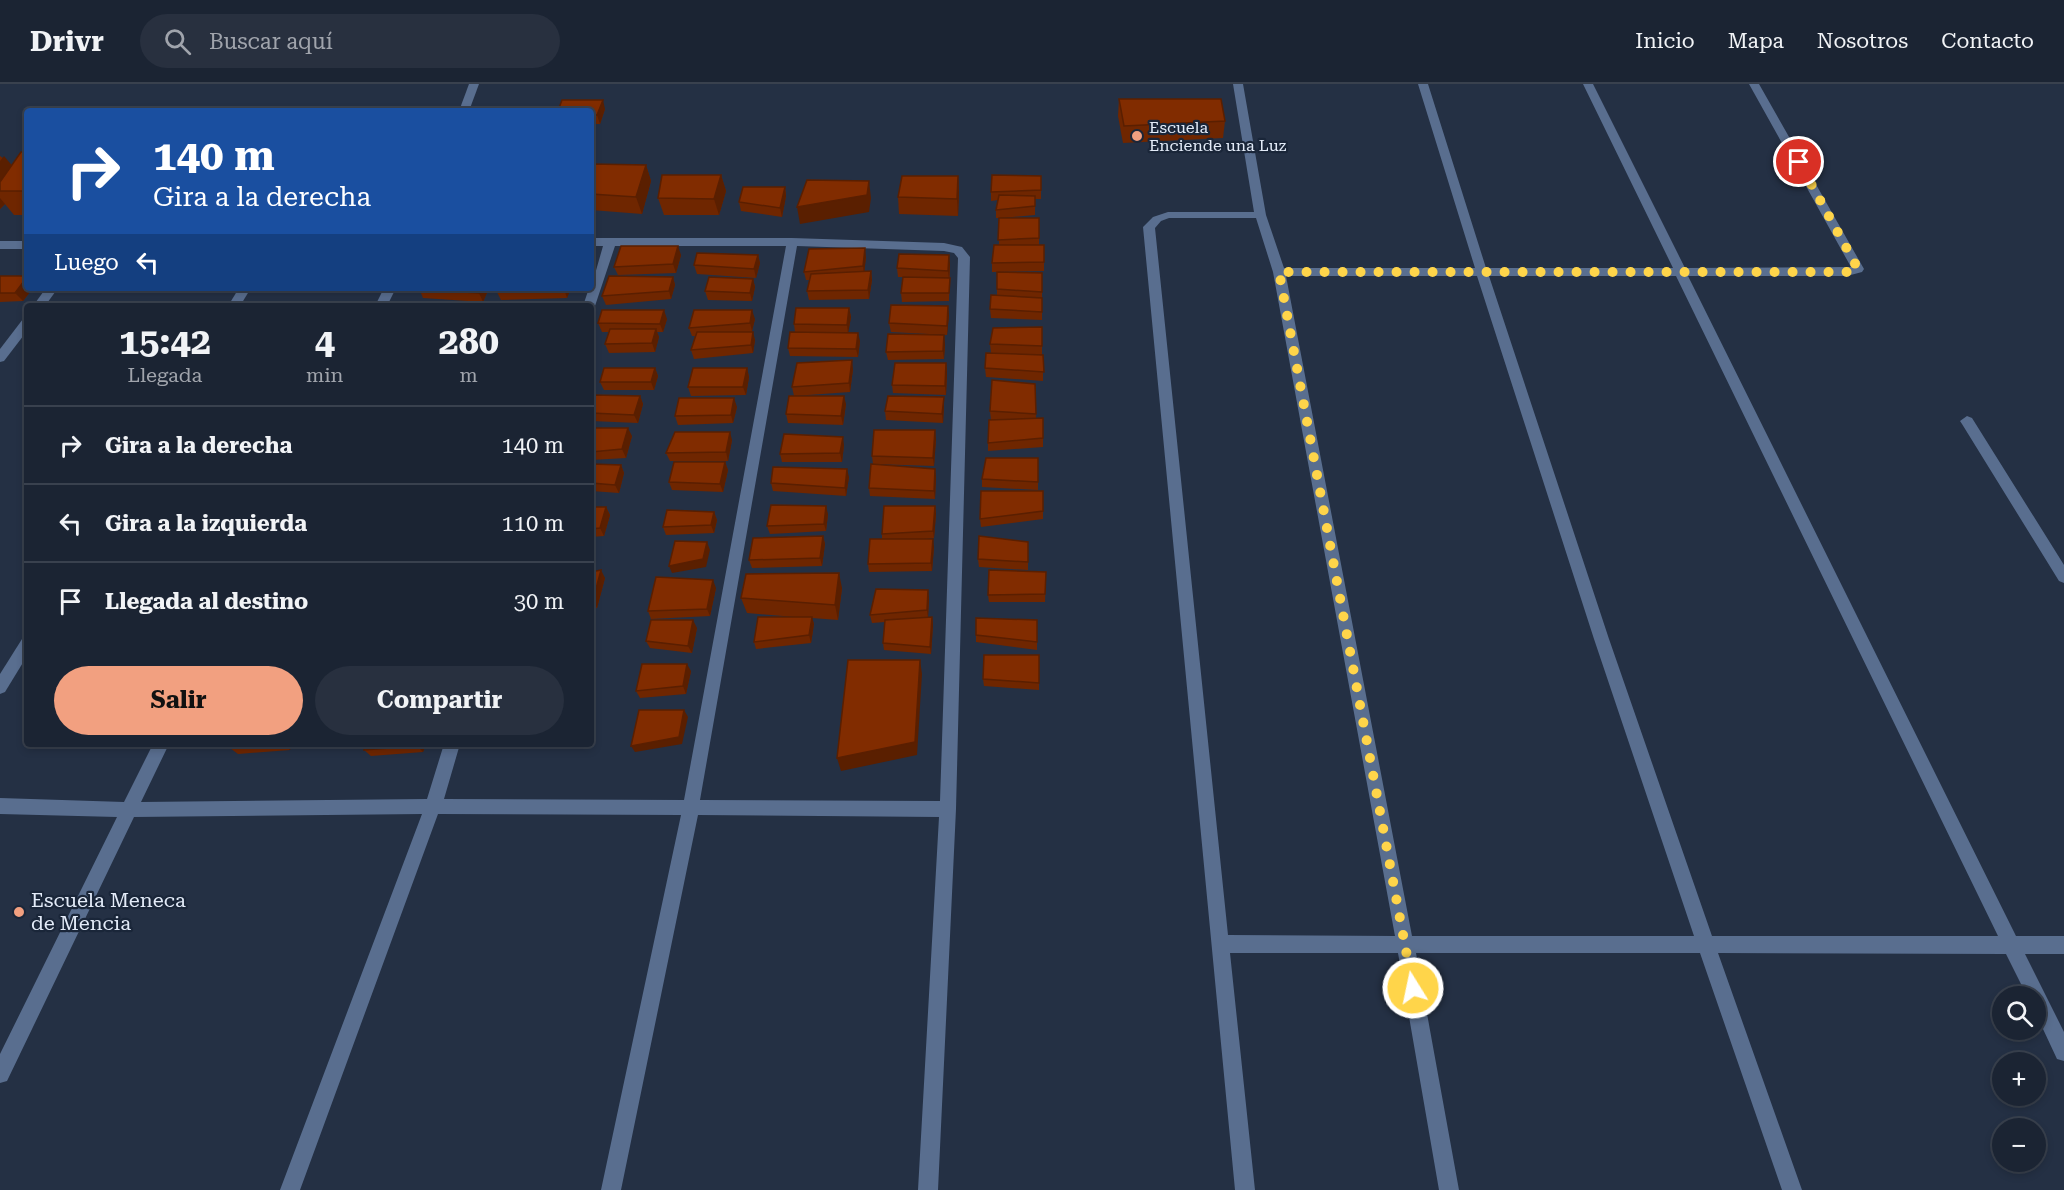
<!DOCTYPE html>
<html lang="es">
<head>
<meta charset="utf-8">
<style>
  body { margin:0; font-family:"Roboto Serif",serif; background:#28303f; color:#f1f3f6; height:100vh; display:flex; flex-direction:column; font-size:22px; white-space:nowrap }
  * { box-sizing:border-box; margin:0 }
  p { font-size:20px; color:#a0a4ac }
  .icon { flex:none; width:33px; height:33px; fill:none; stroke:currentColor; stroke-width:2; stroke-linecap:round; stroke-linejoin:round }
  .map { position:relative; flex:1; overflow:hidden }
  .sheet { position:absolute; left:24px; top:219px; width:570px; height:444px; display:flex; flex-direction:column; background:#1b2433; border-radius:6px; box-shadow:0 3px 9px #0003,0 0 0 2px #39414e }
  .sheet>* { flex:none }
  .hud { position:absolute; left:24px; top:24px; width:570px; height:183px; border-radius:6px; box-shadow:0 3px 9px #0003,0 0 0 2px #39414e; background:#1a4fa0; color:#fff; overflow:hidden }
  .controls { position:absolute; left:1992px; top:902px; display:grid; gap:12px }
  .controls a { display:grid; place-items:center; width:54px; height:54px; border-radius:50%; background:#1b2433; box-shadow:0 3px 9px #0003,0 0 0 2px #39414e; font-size:30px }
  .pin { position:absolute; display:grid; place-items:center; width:51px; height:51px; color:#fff; margin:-26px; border:3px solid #fff; border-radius:50%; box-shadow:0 2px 6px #0007 }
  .me { position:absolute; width:66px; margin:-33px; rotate:350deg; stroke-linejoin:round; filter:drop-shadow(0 0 4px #0008) }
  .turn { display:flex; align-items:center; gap:21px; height:126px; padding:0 30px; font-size:27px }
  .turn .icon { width:78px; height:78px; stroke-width:2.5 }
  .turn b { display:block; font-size:42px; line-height:51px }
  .then { display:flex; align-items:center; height:57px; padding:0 30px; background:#0003; gap:12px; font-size:22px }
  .eta { display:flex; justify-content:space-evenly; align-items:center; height:102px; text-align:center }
  .eta b { font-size:36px; font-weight:700; line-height:42px }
  .primary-button { display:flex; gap:12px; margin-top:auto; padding:12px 30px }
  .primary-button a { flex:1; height:69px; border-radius:36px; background:#f2a080; color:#111; font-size:24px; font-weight:700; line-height:69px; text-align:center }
  .primary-button a+a { background:#28303f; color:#f1f3f6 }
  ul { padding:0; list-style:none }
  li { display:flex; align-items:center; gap:18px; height:78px; padding:0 30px; border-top:2px solid #39414e }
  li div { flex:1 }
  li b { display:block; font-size:22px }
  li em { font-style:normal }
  header { display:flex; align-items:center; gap:36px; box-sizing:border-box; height:84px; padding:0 30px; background:#1b2433; border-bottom:2px solid #39414e }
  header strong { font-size:28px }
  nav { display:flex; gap:33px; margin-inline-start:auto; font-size:21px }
  .search { width:420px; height:54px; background:#28303f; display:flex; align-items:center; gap:15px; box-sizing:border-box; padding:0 21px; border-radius:33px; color:#a0a4ac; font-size:22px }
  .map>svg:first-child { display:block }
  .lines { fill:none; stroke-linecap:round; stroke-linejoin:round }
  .street { fill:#596e8f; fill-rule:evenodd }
  .wall { fill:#6f2600 }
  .shaded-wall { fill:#5a1f00 }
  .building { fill:#812c00; stroke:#5a1f00; stroke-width:1.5 }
  .route { stroke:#ffd54a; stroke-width:10; stroke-dasharray:0 18 }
  .poi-dot { fill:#f2a080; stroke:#1a2639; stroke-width:2 }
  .labels { text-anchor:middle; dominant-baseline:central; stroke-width:4.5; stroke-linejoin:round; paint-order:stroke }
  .far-poi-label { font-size:16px; fill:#e3ebf8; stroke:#1a2639; text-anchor:start }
  .poi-label { font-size:20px; fill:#e3ebf8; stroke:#1a2639; text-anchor:start }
</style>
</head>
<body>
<header>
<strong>Drivr</strong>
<div class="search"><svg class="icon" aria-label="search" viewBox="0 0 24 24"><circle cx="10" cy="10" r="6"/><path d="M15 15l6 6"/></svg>Buscar aquí</div>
<nav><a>Inicio</a><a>Mapa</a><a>Nosotros</a><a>Contacto</a></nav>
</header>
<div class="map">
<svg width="2064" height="1106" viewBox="0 0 2064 1106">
  <rect width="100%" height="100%" fill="#243044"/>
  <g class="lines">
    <g class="street">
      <polygon points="469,0 479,0 469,27 459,27"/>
      <path d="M1233 0H1243L1266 131 1284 184H1475L1418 0H1428L1486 184H1673L1583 0H1593L1685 184 1851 183 1749 0H1759L1864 185 1862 188 1847 192H1688L2016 852H2064V870H2025L2064 948V977L2057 975 2036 930V912H2027L2006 870 1718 869 1802 1106H1782L1700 869H1416L1459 1106H1439L1398 869H1230L1255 1106H1235L1143 143 1153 133 1168 128H1254ZM1169 134H1256L1273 188 1395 852 1228 851 1155 144 1161 137ZM1286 192H1477L1594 555 1694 852H1412ZM1489 192H1676L1998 852H1712L1609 555Z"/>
      <path d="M591 154H792L944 159 962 163 970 173 956 725 938 1106H918L939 733 698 731 621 1106H601L681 731 438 730 300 1106H280L422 730 134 733 7 997 0 999V970L117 733 0 730V714L124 718 153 660H169L141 718 427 715 444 660H460L444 715 684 716 786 162H615L595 222 591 225V222H583L589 204H591L603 162H591ZM797 162 944 167 954 169 958 174 940 717 700 716Z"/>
      <rect x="0" y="157" width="27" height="8"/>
      <polygon points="46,204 58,204 45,222 33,222"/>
      <polygon points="239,204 251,204 240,222 228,222"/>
      <polygon points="384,204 396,204 387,222 375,222"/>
      <polygon points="27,234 27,247 4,277 0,278 0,265 23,235"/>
      <polygon points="1967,332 1972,334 2064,481 2064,499 2059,497 1962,340 1960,337"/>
      <polygon points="27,553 27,572 5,608 0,610 0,590 22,555"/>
    </g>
  </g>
  <g class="wall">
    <polygon points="1119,15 1225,37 1223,54 1123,59 1118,32"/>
    <polygon points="605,25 600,40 593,40 596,50 591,65 591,27"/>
    <polygon points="27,68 27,131 14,131 5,120 0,125 0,72 12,81"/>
    <polygon points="591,80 646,81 651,97 642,130 591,126"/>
    <polygon points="721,91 726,107 719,131 664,131 658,114"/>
    <polygon points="958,92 959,109 958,132 899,130 898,113"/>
    <polygon points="1041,92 1041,115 1035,115 1035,131 1001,134 1039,134 1039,161 1044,161 1044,187 992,188 992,179 999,161 999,134 996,134 996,126 998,116 991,117 991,108"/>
    <polygon points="785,103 786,112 782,133 741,127 739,118"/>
    <polygon points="681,171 676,189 618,191 614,183"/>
    <polygon points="758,171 760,179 756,194 697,190 694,181"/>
    <polygon points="866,173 864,188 871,187 872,196 869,215 809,216 807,207 810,196 806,196 804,188"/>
    <polygon points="950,180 949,217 902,218 901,209 908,193 898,193 897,184"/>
    <polygon points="997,188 1042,208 1042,236 991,234 990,225 997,211"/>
    <polygon points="0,192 27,204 33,204 23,217 0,218"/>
    <polygon points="673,193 675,201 671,215 606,221 602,212"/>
    <polygon points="753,195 755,203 752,217 708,216 705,207"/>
    <polygon points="419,204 489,204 483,218 423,214"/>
    <polygon points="571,204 567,214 501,216 497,208"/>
    <polygon points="849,224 851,233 848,248 860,257 858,273 790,272 788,264 795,248 794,240"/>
    <polygon points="949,231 947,251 891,248 889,239"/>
    <polygon points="667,235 663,248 657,248 659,253 655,268 609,269 605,260 609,248 602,248 598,239"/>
    <polygon points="755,235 752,247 755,256 753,269 694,275 691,266 695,252 692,252 689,244"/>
    <polygon points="1042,243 1042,271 991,269 990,260"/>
    <polygon points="945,260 944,275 888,276 886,268"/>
    <polygon points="1043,271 1043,297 986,293 985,284"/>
    <polygon points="946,279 947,288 946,311 893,309 892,301"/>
    <polygon points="655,284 658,292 654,306 604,306 600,298"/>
    <polygon points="747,284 749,293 746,311 691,312 688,303"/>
    <polygon points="853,285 850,308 794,312 792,303"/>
    <polygon points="1035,300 1036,334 1043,334 1043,363 988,367 988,359 991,336 990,327"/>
    <polygon points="640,312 643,320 638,339 591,337 591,315"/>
    <polygon points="944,313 944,321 943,339 886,336 885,327"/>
    <polygon points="846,320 843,341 788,339 786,330"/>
    <polygon points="737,323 733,339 678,341 675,332"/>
    <polygon points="591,344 632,352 626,374 591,376"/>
    <polygon points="936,355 934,382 873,380 872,372"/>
    <polygon points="732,356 728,377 670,377 666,369"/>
    <polygon points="844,361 842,378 782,378 780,370"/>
    <polygon points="1038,374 1038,406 982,403 982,395"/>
    <polygon points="725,378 728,386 723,408 672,406 669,398"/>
    <polygon points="591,380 621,381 624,389 619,409 591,407"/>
    <polygon points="849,393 846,412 773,407 771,399"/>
    <polygon points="936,393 935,415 870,412 869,404"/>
    <polygon points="1043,407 1043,435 981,443 980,435"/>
    <polygon points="935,422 936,430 934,454 924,455 934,463 932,487 869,488 868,480 882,455 882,450"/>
    <polygon points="591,423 606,423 610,431 604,452 591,453"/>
    <polygon points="714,428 717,436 714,449 666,451 663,443"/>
    <polygon points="828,430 826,447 770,450 767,442"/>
    <polygon points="823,452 825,460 822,482 752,484 749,476"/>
    <polygon points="1028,458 1028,486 979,483 978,475"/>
    <polygon points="591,488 605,494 597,524 591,524"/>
    <polygon points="1046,488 1045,518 989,518 988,511"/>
    <polygon points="716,504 710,532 651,535 648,527"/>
    <polygon points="842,504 838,536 812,534 814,540 811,559 756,565 754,558 795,533 747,529 741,514"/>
    <polygon points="929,514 928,534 932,533 933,541 931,570 884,566 883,559 885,538 872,539 870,531"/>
    <polygon points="1037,536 1037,566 976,558 976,551"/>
    <polygon points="697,544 692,569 650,564 646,557"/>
    <polygon points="1039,571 1039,606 984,602 983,595"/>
    <polygon points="691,587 686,610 640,614 636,607"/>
    <polygon points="232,660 292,660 290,666 238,670 230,664"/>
    <polygon points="366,660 426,660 423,668 371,672 364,666"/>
  </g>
  <g class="shaded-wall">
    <polygon points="603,16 605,25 600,40 597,31"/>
    <polygon points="591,35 596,50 591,65"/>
    <polygon points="4,72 24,96 0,107 0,77"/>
    <polygon points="646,81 651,97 642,130 636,113"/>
    <polygon points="721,91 726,107 719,131 714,115"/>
    <polygon points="958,92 959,109 958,132 957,115"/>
    <polygon points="869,97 871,114 869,128 800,140 797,123"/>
    <polygon points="785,103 786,112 782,133 780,124"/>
    <polygon points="0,114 5,120 0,125"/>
    <polygon points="678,162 681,171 676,189 673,180"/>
    <polygon points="865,164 866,173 864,191 863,182"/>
    <polygon points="758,171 760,179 756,194 754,185"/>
    <polygon points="949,171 950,180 949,195 948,187"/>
    <polygon points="871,187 872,196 869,215 868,206"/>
    <polygon points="27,193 27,204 33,204 23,217 15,209"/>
    <polygon points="673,193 675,201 671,215 669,207"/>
    <polygon points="753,195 755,203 752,217 750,209"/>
    <polygon points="481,204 489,204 483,218 479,209"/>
    <polygon points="564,204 571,204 567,214 564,205"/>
    <polygon points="948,222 949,231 947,251 947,242"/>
    <polygon points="849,224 851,233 848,250 847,241"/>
    <polygon points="664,226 667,235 663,248 660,240"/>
    <polygon points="752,226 755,235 752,247 750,239"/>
    <polygon points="656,245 659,253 655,268 652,259"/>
    <polygon points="753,248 755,256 753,269 751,261"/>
    <polygon points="858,249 860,257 858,273 856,265"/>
    <polygon points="944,251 945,260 944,275 943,267"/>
    <polygon points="852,276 853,285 850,308 849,299"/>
    <polygon points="946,279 947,288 946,311 945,302"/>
    <polygon points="655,284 658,292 654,306 651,298"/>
    <polygon points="747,284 749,293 746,311 743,303"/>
    <polygon points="640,312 643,320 638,339 634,331"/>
    <polygon points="844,312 846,320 843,341 841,332"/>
    <polygon points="944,313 944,321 943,339 942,330"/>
    <polygon points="734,314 737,323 733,339 731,331"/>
    <polygon points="628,344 632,352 626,374 622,365"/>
    <polygon points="935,346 936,355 934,382 933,374"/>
    <polygon points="730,348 732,356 728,377 726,368"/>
    <polygon points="843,353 844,361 842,378 840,369"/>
    <polygon points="725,378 728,386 723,408 720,400"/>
    <polygon points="621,381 624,389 619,409 615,401"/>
    <polygon points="847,385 849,393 846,412 845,404"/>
    <polygon points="935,385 936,393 935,415 934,407"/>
    <polygon points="826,422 828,430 826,447 824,440"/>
    <polygon points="935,422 936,430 934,454 933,447"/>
    <polygon points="606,423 610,431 604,452 600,444"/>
    <polygon points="714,428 717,436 714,449 711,441"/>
    <polygon points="823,452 825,460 822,482 820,474"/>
    <polygon points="933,455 934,463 932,487 931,479"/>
    <polygon points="707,458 710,466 706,483 672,489 669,482"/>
    <polygon points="591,461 594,467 591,478"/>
    <polygon points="601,486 605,494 597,524 593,516"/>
    <polygon points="839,489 842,504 838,536 835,521"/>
    <polygon points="713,496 716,504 710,532 707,525"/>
    <polygon points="928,506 929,514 928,534 927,526"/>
    <polygon points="812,533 814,540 811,559 809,551"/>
    <polygon points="932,533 933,541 931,570 930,563"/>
    <polygon points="693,536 697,544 692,569 688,562"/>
    <polygon points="920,576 922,590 917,671 841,687 837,674"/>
    <polygon points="687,580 691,587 686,610 683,602"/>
    <polygon points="684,626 688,633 682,660 635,668 631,662"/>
    <polygon points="282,660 292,660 290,666"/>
    <polygon points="417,660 426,660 423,668 417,662"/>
  </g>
  <g class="building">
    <polygon points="1119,15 1221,15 1225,37 1124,42"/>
    <polygon points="562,16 603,16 597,31 591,31 591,27 558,27"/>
    <polygon points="21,68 27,68 27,107 0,107 0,98"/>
    <polygon points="591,80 646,81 636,113 591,110"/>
    <polygon points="662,91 721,91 714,115 658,114"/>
    <polygon points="992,91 1041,92 1041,106 991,108"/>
    <polygon points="902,92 958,92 957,115 898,113"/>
    <polygon points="807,96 869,97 867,111 797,123"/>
    <polygon points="743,103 785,103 780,124 739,118"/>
    <polygon points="999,111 1035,112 1035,122 996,126"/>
    <polygon points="999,134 1039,134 1039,154 998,156"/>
    <polygon points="994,161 1044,161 1044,178 992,179"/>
    <polygon points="621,162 678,162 673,180 614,183"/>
    <polygon points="865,164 863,182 804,188 809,165"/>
    <polygon points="697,169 758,171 754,185 694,181"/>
    <polygon points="899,170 949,171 948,187 897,184"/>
    <polygon points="871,187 868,206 807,207 811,190"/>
    <polygon points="997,188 1042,189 1042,208 997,205"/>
    <polygon points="0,192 27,192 27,193 15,209 0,209"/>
    <polygon points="609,192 673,193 669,207 602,212"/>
    <polygon points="709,193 753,195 750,209 705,207"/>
    <polygon points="903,193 950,194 949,209 901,209"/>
    <polygon points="419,204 481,204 479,209 418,205"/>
    <polygon points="498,204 564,204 564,205 497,208"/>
    <polygon points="991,211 1042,214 1042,228 990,225"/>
    <polygon points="475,218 474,222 413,222 414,219"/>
    <polygon points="494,218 560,218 558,222 494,222"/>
    <polygon points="891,221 948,222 947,242 889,239"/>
    <polygon points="796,224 849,224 847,241 794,240"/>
    <polygon points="602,226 664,226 660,240 598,239"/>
    <polygon points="694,226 752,226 750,239 689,244"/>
    <polygon points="1042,243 1042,262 990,260 993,244"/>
    <polygon points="610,245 656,245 652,259 605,260"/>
    <polygon points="697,248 753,248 751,261 691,266"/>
    <polygon points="790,248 858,249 856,265 788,264"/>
    <polygon points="888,250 944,251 943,267 886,268"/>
    <polygon points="986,269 1043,271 1044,288 985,284"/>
    <polygon points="852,276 849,299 792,303 797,279"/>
    <polygon points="895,279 946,279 945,302 892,301"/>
    <polygon points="604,284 655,284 651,298 600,298"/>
    <polygon points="693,284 747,284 743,303 688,303"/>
    <polygon points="992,296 1035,300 1036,330 990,327"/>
    <polygon points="592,311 640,312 634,331 591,329 591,315"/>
    <polygon points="789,312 844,312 841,332 786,330"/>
    <polygon points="888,312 944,313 942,330 885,327"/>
    <polygon points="679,314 734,314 731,331 675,332"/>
    <polygon points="1043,334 1043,354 988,359 989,336"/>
    <polygon points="591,344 628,344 622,365 591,368"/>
    <polygon points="874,346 935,346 933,374 872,372"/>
    <polygon points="675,348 730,348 726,368 666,369"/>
    <polygon points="784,350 843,353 840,369 780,370"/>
    <polygon points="986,374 1038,374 1038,398 982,395"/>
    <polygon points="674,378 725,378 720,400 669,398"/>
    <polygon points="591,380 621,381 615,401 591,399"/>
    <polygon points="871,380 935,385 934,407 869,404"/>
    <polygon points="773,383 847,385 845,404 771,399"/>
    <polygon points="981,407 1043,407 1043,427 980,435"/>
    <polygon points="771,421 826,422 824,440 767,442"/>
    <polygon points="884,422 935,422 933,447 882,450"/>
    <polygon points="591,423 606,423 600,444 591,445"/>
    <polygon points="667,426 714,428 711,441 663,443"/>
    <polygon points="823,452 820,474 749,476 753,454"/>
    <polygon points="979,452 1028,458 1028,478 978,475"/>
    <polygon points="870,455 933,455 931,479 868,480"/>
    <polygon points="675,457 707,458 703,475 669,482"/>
    <polygon points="601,486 593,516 591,516 591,488"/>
    <polygon points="989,486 1046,488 1045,510 988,511"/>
    <polygon points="839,489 835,521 741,514 746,490"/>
    <polygon points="656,493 713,496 707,525 648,527"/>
    <polygon points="876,505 928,506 927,526 870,531"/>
    <polygon points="758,533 812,533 809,551 754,558"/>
    <polygon points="932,533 930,563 883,559 885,536"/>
    <polygon points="976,534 1037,536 1037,558 976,551"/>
    <polygon points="651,536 693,536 688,562 646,557"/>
    <polygon points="984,571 1039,571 1039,599 983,595"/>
    <polygon points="848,576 920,576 915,658 837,674"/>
    <polygon points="642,580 687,580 683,602 636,607"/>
    <polygon points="639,626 684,626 679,653 631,662"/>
    <polygon points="232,660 275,660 230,664"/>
    <polygon points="366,660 417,660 417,662 364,666"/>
  </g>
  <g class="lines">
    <polyline class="route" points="1413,904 1279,188 1847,188 1858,185 1799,78"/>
  </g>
  <g class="poi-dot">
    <circle cx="1137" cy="52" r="6"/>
    <circle cx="19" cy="828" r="6"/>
  </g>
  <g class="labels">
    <g class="far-poi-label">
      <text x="1149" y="43">Escuela<tspan x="1149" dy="18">Enciende una Luz</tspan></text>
    </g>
    <g class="poi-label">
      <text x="31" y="816">Escuela Meneca<tspan x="31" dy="23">de Mencia</tspan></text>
    </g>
  </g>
</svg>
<div class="controls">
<a><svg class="icon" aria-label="search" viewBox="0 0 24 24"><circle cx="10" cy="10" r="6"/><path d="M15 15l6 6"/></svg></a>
<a>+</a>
<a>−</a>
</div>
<div class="pin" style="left:1799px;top:78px;background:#d93025"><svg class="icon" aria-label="arrive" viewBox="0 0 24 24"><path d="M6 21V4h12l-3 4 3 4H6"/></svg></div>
<svg class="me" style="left:1413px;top:904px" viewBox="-20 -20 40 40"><circle r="17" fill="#ffd54a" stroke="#fff" stroke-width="3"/><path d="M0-11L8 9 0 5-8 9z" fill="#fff"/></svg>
<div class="hud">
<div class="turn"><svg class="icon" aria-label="right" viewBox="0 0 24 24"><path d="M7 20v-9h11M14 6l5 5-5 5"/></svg><div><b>140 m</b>Gira a la derecha</div></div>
<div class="then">Luego<svg class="icon" aria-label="left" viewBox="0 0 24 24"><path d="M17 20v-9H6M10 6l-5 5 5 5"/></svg></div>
</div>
<section class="sheet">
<div class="eta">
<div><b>15:42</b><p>Llegada</p></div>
<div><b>4</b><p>min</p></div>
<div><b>280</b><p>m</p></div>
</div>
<ul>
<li><svg class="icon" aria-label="right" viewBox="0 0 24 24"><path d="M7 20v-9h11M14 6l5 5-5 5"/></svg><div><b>Gira a la derecha</b></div><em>140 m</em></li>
<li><svg class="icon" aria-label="left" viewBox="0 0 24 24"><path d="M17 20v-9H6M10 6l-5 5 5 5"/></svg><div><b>Gira a la izquierda</b></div><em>110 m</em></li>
<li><svg class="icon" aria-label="arrive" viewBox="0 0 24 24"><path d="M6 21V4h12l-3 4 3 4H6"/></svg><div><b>Llegada al destino</b></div><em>30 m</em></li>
</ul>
<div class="primary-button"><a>Salir</a><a>Compartir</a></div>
</section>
</div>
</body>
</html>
